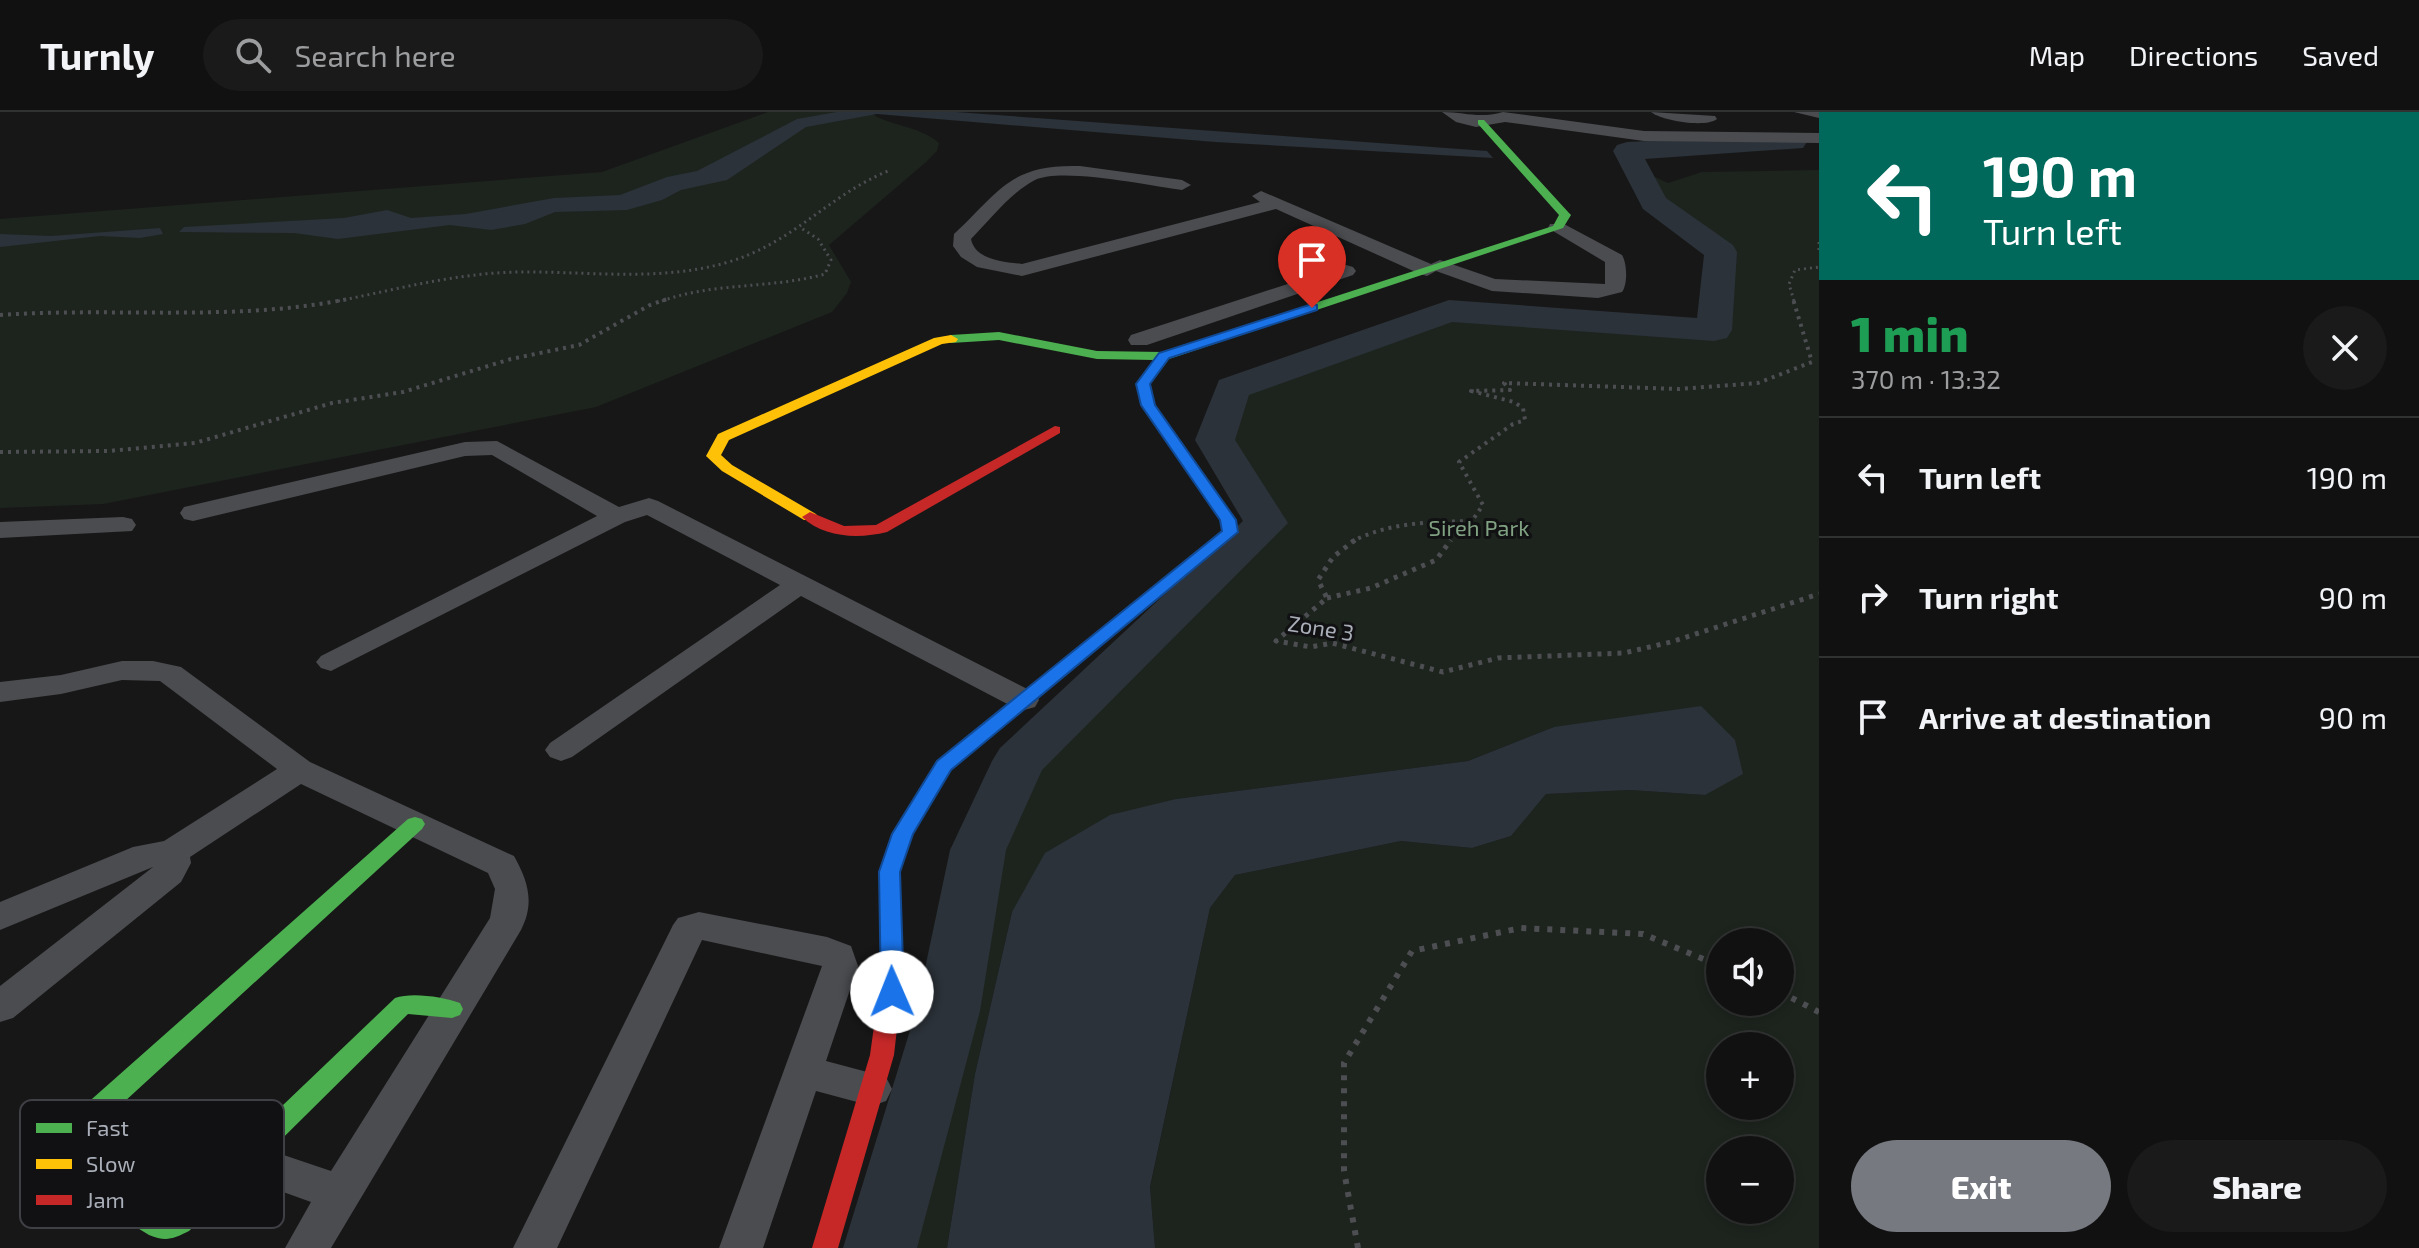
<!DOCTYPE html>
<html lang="en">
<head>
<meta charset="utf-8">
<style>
  body { margin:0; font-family:"Exo 2",sans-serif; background:#1a1a1a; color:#f1f3f6; height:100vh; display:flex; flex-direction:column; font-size:30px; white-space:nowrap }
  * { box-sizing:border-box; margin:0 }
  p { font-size:26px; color:#9c9d9f }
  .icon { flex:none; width:44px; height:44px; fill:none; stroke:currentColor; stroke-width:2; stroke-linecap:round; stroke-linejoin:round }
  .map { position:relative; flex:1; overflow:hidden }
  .sheet { display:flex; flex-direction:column; background:#111; width:600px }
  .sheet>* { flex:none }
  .hud { background:#00695c; color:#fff; overflow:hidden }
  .fabs { position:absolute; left:1706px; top:816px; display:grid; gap:16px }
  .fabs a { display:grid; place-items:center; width:88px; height:88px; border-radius:50%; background:#111; box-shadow:0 4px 12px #0003,0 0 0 2px #303131; font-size:40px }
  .pin { position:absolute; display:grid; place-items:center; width:68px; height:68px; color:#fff; margin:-82px -34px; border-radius:50% 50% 50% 0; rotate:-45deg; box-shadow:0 0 8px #0007 }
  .pin .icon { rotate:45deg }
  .me { position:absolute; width:88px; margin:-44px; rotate:359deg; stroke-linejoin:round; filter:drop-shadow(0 0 6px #0008) }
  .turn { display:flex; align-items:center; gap:28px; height:168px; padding:0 32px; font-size:36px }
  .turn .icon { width:104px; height:104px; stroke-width:2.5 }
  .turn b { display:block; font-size:56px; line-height:68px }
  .round { display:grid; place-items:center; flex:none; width:84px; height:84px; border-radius:42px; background:#1a1a1a }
  .headline { display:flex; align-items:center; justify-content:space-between; height:136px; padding:0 32px }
  h1 { font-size:48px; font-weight:800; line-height:60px; color:#1e9e55 }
  .cta { display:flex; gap:16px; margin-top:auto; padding:16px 32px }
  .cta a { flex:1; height:92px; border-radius:48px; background:#767980; color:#fff; font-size:32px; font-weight:800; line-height:92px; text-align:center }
  .cta a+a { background:#1a1a1a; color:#f1f3f6 }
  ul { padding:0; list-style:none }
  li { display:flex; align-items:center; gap:24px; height:120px; padding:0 32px; border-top:2px solid #303131 }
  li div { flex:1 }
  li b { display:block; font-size:30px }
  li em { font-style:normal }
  header { display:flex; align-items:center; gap:48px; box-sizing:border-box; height:112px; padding:0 40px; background:#111; border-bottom:2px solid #303131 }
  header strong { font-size:38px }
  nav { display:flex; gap:44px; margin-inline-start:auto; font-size:28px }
  .search { width:560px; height:72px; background:#1a1a1a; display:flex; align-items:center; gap:20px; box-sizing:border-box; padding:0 28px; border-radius:44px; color:#9c9d9f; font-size:30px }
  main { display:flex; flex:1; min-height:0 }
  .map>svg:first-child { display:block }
  .green { fill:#1d241e; fill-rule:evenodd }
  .water { fill:#2b3239 }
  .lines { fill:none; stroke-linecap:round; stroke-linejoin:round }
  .river { fill:#2b3239; fill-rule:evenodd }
  .path-far3 { stroke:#4d4e52; stroke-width:3; stroke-dasharray:2 4; stroke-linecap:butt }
  .path-far2 { stroke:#4d4e52; stroke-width:4; stroke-dasharray:3 5; stroke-linecap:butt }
  .path-far1 { stroke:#4d4e52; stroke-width:5; stroke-dasharray:4 6; stroke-linecap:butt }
  .path { stroke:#4d4e52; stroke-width:6; stroke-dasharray:5 8; stroke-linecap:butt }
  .lane { fill:#4b4c50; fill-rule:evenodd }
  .street { fill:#4b4c50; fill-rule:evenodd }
  .fast { fill:#4caf50; fill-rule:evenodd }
  .slow { fill:#ffc107; fill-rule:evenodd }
  .jam { fill:#c62828; fill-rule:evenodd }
  .route { fill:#1a73e8; stroke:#114b97; stroke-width:2 }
  .labels { text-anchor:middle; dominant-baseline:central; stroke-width:6; stroke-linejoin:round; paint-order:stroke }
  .park-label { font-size:22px; fill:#80a282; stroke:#111113 }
  .street-label { font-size:22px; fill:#a9aeb8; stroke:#111113 }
  .key { fill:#111113; stroke:#3f4045; stroke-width:2 }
  .key-label { font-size:22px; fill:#a9aeb8 }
</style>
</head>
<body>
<header>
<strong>Turnly</strong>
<div class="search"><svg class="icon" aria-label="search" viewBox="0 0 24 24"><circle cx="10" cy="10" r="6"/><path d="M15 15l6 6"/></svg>Search here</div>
<nav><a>Map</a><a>Directions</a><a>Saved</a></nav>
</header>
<main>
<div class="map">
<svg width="1819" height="1136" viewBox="0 0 1819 1136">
  <rect width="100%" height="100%" fill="#171717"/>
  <g class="green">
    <path d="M768 0H869C891 15 918 13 939 31L937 39 926 50 829 133 851 170 847 181 832 200 596 295 103 392 0 396V107L602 60Z"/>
    <path d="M1635 56 1668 71 1702 60 1819 58V1136H1155L1150 1076 1210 796 1235 763 1401 729 1472 736 1511 724 1546 682 1630 678 1705 683 1554 615 1468 649 1176 687 1012 800 975 962 947 1136H880L948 899 978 738 1019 649 1266 411 1215 328 1232 276 1449 199 1714 218 1721 140 1654 91ZM1720 830H1780V890H1720ZM1720 934H1780V994H1720ZM1720 1038H1780V1098H1720Z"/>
  </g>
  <g class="water">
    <polygon points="837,0 956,0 1487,39 1493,46 1215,30 877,2 806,15 727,68 681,78 662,88 627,98 555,100 525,112 491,118 450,113 338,127 294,121 179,120 184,115 344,106 387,98 411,106 466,102 554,86 620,83 667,65 697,59 797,7"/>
    <polygon points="160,116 163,122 140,126 100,124 0,135 0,122 51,124"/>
    <polygon points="1701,594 1735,628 1743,662 1705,683 1630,678 1546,682 1511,724 1472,736 1401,729 1235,763 1210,796 1150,1075 1155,1136 947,1136 975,962 1012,800 1045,741 1110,703 1176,687 1468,649 1554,615"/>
  </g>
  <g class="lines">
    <polygon class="river" points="1793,22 1803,24 1807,30 1803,36 1645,47 1666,86 1733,133 1737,140 1732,218 1727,226 1714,229 1452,210 1249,283 1235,328 1288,411 1042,658 1006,738 980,899 917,1136 843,1136 916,899 950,738 992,649 1000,636 1243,409 1195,328 1219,268 1449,188 1697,206 1704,143 1643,97 1613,39 1617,33 1627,30"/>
    <g class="path-far3">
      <polyline points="1819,130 1819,139"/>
      <path d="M338 189C398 177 457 161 518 160 587 159 657 170 725 151 793 132 827 84 888 59"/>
      <path d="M662 189C714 170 772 177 825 162L831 148 818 127 801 116"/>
      <polyline points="1794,189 1789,172 1795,158 1819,155"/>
    </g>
    <g class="path-far2">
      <path d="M0 203C116 195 234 210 348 187"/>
      <polyline points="0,340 108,339 195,331 332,291 403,280 511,247 579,233 650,193 667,187"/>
      <polyline points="1439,411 1452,427 1450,430"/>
      <path d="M1351 430C1389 410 1430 410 1472 409L1483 393 1459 350 1513 312 1525 308 1523 296 1514 290 1471 279 1510 278 1504 271 1679 277 1758 271 1812 250 1793 187"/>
    </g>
    <g class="path-far1">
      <polyline points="1355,428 1333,445 1318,468 1327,486 1276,529 1311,535 1332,531 1443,560 1498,546 1624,541 1671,530 1819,482"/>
      <polyline points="1327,486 1371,476 1436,448 1451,428"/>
    </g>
    <g class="path">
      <polyline points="1780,880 1819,900"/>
      <polyline points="1358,1136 1344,1059 1344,951 1412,839 1521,816 1643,822 1720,854"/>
    </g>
    <polygon class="lane" points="1794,0 1819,0 1819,6"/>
    <g class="street">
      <path d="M1442 0C1466 0 1478 7 1503 0L1644 19 1819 21V31L1644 29 1505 10 1476 15 1456 10Z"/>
      <path d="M1651 0 1715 4 1717 7C1706 16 1662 9 1651 0Z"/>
      <path d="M1080 54 1182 68 1191 73 1182 78C1150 74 1062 55 1035 68 1010 81 990 108 971 127 975 148 1004 150 1022 152L1260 90 1252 84 1261 79 1431 152 1440 148 1495 167 1605 172V150L1548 116 1550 112H1564L1622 143C1627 151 1628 172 1622 180L1598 186 1492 179 1436 159 1427 164 1420 162 1276 97 1022 164 977 155 961 145 953 134 954 122C1001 78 1010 52 1080 54Z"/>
      <polygon points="1346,153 1353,155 1356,159 1353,163 1147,233 1131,233 1128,228 1131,223"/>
      <polygon points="497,329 619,395 649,386 658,389 1035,581 1039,588 1035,595 1024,598 1013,595 801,484 572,645 561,649 550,645 545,638 550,631 780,473 647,403 625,410 331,559 321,556 316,550 321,544 597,404 492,343 465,344 193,409 184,407 180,401 184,395 465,330"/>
      <polygon points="123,405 132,407 136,413 132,419 0,426 0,410"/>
      <path d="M122 549H153L181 555 310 650 514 744C528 769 535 791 521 818L331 1136H285L311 1090 230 1061 224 1048 230 1035 245 1030 331 1059 490 806 495 777 488 761 301 672 190 745 191 751 181 770 13 906 0 910V874L153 755 0 818V790L133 735 164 729 277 657 160 569 122 568 61 582 0 590V570L61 563Z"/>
      <polygon points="699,800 827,825 851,834 858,854 826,949 886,965 892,977 886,989 872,994 816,979 763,1136 719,1136 822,854 702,828 557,1136 513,1136 673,813 678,806"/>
    </g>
    <g class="fast">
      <polygon points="1478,8 1484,8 1569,101 1571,103 1563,116 1169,247 1150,272 1155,293 1236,408 1238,420 951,658 913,722 900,760 903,864 900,870 892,873 884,870 881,864 880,760 893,722 937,649 1222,419 1220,408 1141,293 1136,272 1154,248 1097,247 999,228 951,231 944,227 951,223 999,220 1097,239 1163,240 1553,114 1559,103 1478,12"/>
      <path d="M415 705 422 707 425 712 422 717 64 1045 166 1105 395 886C412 880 443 885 460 891L463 897 460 903 452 906 408 902 189 1119C173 1127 166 1130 149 1123L46 1060 39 1044 49 1025 408 707Z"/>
    </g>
    <polygon class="slow" points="951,223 958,227 956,230 942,232 729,328 721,343 732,353 816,402 818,405 816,408 804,408 722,359 706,344 718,322 934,226"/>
    <g class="jam">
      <path d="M1055 314 1060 315V321L887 420C859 427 824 426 802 405L810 400 844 414 876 413Z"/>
      <polygon points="892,855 900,858 903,864 894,943 838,1136 812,1136 870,943 881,864 884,858"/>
    </g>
  </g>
  <polygon class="route" points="1312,192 1317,193 1317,198 1169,246 1150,272 1155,293 1236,408 1238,420 951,658 913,722 900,760 904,880 900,886 892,889 884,886 881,880 879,760 892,722 937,649 1222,419 1220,408 1141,293 1136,272 1159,241"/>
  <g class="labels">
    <g class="park-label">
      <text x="1479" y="415">Sireh Park</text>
    </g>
    <g class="street-label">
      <text transform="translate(1321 515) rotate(9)">Zone 3</text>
    </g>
  </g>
  <rect x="20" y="988" width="264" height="128" rx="12" class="key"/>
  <rect x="36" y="1011" width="36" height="10" fill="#4caf50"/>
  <rect x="36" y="1047" width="36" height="10" fill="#ffc107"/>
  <rect x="36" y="1083" width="36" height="10" fill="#c62828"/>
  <g class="key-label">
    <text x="86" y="1024">Fast</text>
    <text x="86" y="1060">Slow</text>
    <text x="86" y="1096">Jam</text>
  </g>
</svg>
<div class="fabs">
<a><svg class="icon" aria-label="sound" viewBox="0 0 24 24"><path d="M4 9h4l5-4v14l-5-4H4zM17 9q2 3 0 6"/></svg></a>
<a>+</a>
<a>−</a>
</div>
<div class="pin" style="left:1312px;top:196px;background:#d93025"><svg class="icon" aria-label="arrive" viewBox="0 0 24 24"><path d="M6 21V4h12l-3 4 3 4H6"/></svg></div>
<svg class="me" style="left:892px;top:880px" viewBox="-20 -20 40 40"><circle r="19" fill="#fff"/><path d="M0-13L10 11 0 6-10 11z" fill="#1a73e8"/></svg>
</div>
<section class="sheet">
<div class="hud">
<div class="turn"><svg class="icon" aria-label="left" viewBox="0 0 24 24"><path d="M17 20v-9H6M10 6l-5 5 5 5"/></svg><div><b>190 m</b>Turn left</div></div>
</div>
<div class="headline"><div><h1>1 min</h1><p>370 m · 13:32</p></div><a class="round"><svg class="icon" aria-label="close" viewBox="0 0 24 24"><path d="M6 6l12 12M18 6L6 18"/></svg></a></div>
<ul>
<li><svg class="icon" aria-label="left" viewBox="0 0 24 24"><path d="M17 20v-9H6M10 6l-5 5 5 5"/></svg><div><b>Turn left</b></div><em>190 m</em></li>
<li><svg class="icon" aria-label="right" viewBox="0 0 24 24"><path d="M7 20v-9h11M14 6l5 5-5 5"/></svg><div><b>Turn right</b></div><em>90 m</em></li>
<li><svg class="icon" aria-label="arrive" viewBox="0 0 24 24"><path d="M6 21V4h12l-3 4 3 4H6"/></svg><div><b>Arrive at destination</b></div><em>90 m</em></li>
</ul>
<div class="cta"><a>Exit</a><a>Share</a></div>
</section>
</main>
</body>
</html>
